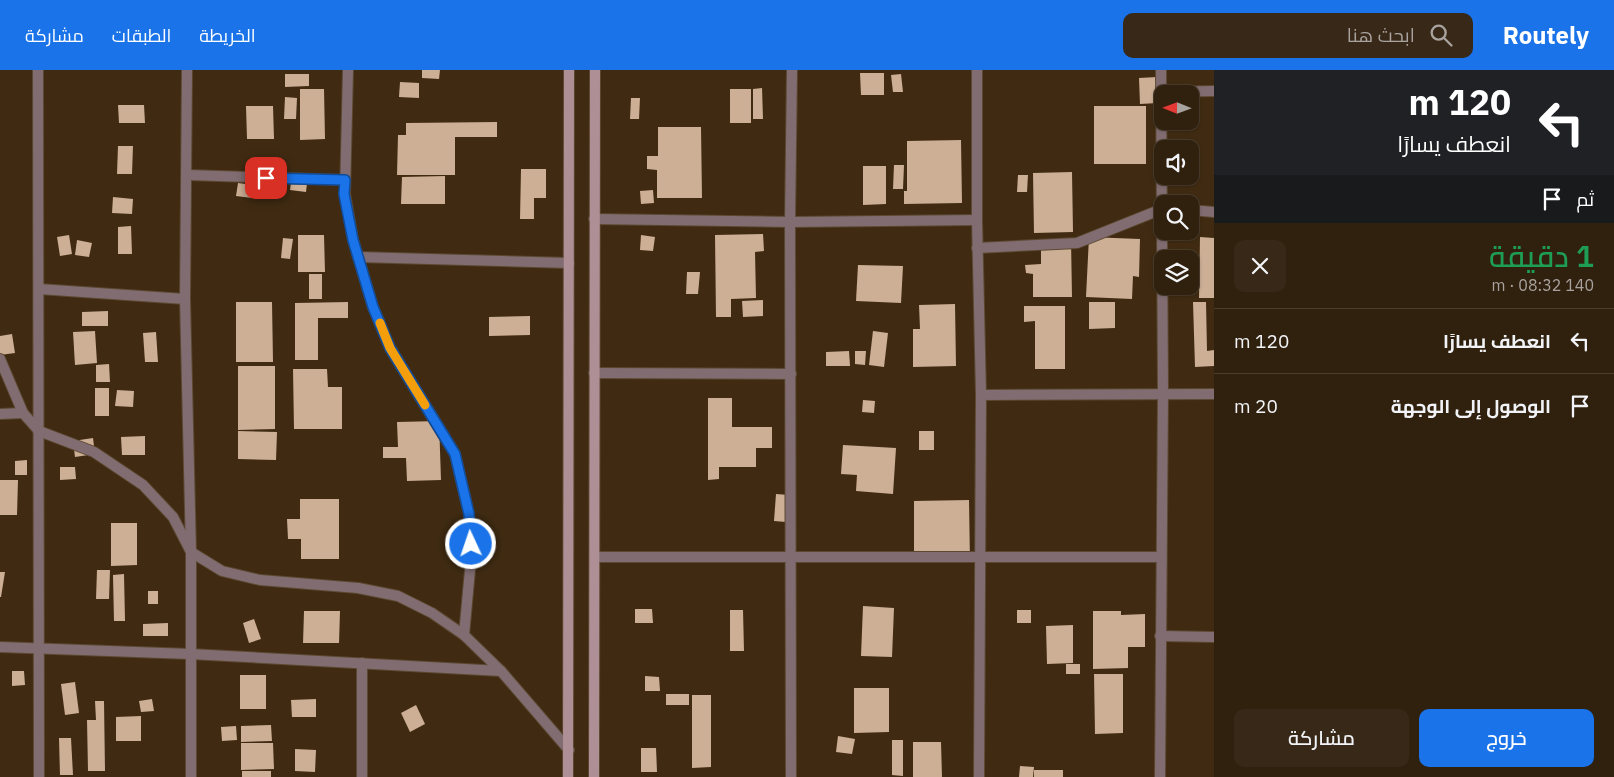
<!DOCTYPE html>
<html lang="ar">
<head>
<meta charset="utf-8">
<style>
  body { margin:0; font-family:"IBM Plex Sans",Cairo,sans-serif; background:#382817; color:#f1f3f6; direction:rtl; height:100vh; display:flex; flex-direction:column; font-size:19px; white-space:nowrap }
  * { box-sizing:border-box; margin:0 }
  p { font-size:16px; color:#a8a39e }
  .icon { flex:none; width:28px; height:28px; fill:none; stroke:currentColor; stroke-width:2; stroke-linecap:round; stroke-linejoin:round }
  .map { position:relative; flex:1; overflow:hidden; direction:ltr }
  .side { display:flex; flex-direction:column; background:#30200e; width:400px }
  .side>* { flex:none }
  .guide { background:#202124; color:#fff; overflow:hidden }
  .needle { width:32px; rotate:271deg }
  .fabs { position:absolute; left:1154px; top:15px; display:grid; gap:10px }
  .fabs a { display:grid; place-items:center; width:45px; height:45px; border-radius:10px; background:#30200e; box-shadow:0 1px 4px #0004,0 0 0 1px #4b3e2e; font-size:25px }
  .pin { position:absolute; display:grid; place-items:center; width:42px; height:42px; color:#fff; margin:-21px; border-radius:10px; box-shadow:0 2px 8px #0006 }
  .me { position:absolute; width:55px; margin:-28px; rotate:357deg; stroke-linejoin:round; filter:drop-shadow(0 0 4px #0008) }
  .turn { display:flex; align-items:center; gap:18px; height:105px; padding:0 20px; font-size:22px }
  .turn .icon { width:65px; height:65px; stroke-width:2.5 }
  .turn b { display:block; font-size:35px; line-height:42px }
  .then { display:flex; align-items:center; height:48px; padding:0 20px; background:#0003; gap:10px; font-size:19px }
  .round { display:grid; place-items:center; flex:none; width:52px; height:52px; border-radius:10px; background:#382817 }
  .head { display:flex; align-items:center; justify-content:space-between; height:85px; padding:0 20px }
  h1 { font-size:30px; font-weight:600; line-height:38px; color:#1e9e55 }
  .primary-button { display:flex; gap:10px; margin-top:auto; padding:10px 20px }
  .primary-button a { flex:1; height:58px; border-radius:10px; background:#1a73e8; color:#fff; font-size:20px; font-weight:600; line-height:58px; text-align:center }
  .primary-button a+a { background:#382817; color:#f1f3f6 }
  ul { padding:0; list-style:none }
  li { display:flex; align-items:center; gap:15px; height:65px; padding:0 20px; border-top:1px solid #4b3e2e }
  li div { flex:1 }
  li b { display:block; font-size:19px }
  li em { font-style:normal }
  header { display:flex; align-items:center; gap:30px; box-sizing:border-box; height:70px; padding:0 25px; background:#1a73e8; color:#fff }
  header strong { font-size:24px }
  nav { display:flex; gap:28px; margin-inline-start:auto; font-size:18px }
  .search { width:350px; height:45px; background:#382817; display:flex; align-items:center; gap:12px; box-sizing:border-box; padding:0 18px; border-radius:10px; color:#a8a39e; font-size:19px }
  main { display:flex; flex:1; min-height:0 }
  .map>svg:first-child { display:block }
  .building { fill:#ccaf95 }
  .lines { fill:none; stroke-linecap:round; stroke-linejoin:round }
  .street-casing { stroke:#5c4831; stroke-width:12 }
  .secondary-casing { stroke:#5c4831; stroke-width:12 }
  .street { stroke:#816d71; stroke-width:10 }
  .secondary { stroke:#af8f96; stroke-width:10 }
  .route-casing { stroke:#114b97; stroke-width:12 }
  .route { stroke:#1a73e8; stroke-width:9 }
  .slow { stroke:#f59e0b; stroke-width:9 }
</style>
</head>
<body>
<header>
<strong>Routely</strong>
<div class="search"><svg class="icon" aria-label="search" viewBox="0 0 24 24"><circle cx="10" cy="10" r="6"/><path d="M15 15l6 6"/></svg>ابحث هنا</div>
<nav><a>الخريطة</a><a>الطبقات</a><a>مشاركة</a></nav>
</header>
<main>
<section class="side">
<div class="guide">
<div class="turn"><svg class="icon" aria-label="left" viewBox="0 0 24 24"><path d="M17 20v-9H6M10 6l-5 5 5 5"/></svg><div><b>120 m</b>انعطف يسارًا</div></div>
<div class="then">ثم<svg class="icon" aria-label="arrive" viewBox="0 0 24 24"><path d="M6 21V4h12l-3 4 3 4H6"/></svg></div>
</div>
<div class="head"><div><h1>1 دقيقة</h1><p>140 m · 08:32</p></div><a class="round"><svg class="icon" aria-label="close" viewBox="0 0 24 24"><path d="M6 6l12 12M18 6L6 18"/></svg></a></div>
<ul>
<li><svg class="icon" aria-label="left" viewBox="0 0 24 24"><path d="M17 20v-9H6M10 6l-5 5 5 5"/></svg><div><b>انعطف يسارًا</b></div><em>120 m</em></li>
<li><svg class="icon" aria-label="arrive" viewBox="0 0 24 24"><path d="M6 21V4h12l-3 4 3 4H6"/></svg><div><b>الوصول إلى الوجهة</b></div><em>20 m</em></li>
</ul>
<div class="primary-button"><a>خروج</a><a>مشاركة</a></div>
</section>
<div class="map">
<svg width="1214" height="707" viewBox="0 0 1214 707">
  <rect width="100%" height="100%" fill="#402b12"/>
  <g class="building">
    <polygon points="422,0 440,0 439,9 422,8"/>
    <polygon points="860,3 884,3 884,25 861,25"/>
    <polygon points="285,4 309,4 309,16 285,17"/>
    <polygon points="901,4 903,22 893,22 891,5"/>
    <polygon points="1157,7 1158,33 1140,34 1139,8"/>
    <polygon points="400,12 419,13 419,28 399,27"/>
    <polygon points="762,18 763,49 753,49 753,19"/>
    <polygon points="300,19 324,19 325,69 300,70"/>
    <rect x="730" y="19" width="21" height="34"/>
    <polygon points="285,27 297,28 296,49 284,49"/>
    <polygon points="631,28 640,28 639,49 630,49"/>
    <polygon points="118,35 144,35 145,53 119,53"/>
    <polygon points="246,36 273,36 274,69 247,69"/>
    <rect x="1094" y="36" width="52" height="58"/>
    <polygon points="497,52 497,67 455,67 455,105 397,105 398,65 406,65 406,53"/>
    <polygon points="658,57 701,57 702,128 657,128 657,100 647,99 647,86 658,86"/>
    <polygon points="961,70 962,133 904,134 904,121 907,121 907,71"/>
    <polygon points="118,76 133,76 132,104 117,104"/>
    <polygon points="894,95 904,95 903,119 893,119"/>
    <polygon points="863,96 886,96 886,134 863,135"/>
    <polygon points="521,99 546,99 546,128 534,128 534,149 520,149"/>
    <polygon points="1072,102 1073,162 1034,163 1033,103"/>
    <polygon points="1018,105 1028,105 1027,122 1017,122"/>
    <polygon points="445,106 445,134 401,134 402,107"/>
    <polygon points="291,112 307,113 306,122 290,120"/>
    <polygon points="238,113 253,115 252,128 236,126"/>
    <polygon points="653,120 654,133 641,134 640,121"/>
    <polygon points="113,127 133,129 132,144 112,143"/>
    <polygon points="131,156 132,184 118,184 118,157"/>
    <polygon points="763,164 764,181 755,182 756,228 731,229 731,247 716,247 715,165"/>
    <polygon points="69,165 72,184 60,186 57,167"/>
    <polygon points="298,165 324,165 325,202 298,202"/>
    <polygon points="641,165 655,167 653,181 640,180"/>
    <polygon points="1089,167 1140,169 1139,207 1133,206 1132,229 1086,227"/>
    <polygon points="1200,167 1214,168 1214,228 1199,228"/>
    <polygon points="283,168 293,169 290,189 281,188"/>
    <polygon points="1041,169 1071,169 1072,227 1033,227 1033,204 1026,203 1025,195 1041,194"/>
    <polygon points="77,170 92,173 89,187 75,185"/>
    <polygon points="858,195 903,196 901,233 856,231"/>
    <polygon points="687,202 700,202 698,224 686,224"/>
    <rect x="309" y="204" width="13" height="25"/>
    <polygon points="763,230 763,246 743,247 742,231"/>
    <polygon points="236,232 272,232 273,292 236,292"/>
    <polygon points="348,232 348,248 318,248 318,290 295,290 295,233"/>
    <polygon points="1089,232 1115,232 1115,258 1089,259"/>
    <polygon points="1193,232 1206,232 1207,281 1214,280 1214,296 1195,297"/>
    <polygon points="955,234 956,296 913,297 913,259 920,259 919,235"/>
    <polygon points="1024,236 1065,236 1065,299 1035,299 1035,251 1024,252"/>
    <polygon points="108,241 108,256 82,256 82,242"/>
    <polygon points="530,246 530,265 489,266 489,247"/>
    <polygon points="95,261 97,293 75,295 73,262"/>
    <polygon points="873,261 888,263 884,297 869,295"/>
    <polygon points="156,262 158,292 145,292 143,263"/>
    <polygon points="12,264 15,283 0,285 0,266"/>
    <polygon points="849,281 850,296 826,296 826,282"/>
    <polygon points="855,281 866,281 865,295 855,294"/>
    <polygon points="109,294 110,312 96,312 96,295"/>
    <polygon points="238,296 275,296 275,359 238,360"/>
    <polygon points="293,299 327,299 328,317 342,317 342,359 294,359"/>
    <rect x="95" y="318" width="14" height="28"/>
    <polygon points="117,320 134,321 133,337 115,336"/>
    <polygon points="708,328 732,328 732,357 772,357 772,378 756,378 756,397 719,397 719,409 708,410"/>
    <polygon points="863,330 875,331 874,343 862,342"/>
    <polygon points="439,351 441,410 407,411 406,388 383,388 383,377 398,377 397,352"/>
    <polygon points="238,361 277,362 276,390 238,389"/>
    <rect x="919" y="361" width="15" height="19"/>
    <polygon points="145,366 145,385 122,385 121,367"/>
    <polygon points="93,368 95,384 75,387 73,371"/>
    <polygon points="843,375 896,378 893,424 856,421 857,405 841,404"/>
    <polygon points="27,390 27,405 15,405 15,391"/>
    <polygon points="60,397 75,397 76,409 60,410"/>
    <polygon points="0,410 18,410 17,445 0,445"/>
    <polygon points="776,424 789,425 786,452 774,451"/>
    <polygon points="300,429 339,429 339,489 301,489 301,469 288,469 287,449 300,449"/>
    <polygon points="969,430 970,493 914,493 914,431"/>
    <polygon points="111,453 137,453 137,495 111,496"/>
    <polygon points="97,500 110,500 109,529 96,529"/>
    <polygon points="0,502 5,502 1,527 0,527"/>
    <polygon points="124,504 125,551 114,551 113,505"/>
    <rect x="148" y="521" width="10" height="13"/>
    <polygon points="863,536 894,538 892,587 861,586"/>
    <polygon points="635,539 652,539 653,553 635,553"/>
    <polygon points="730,540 743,540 744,581 730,581"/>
    <rect x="1017" y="540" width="14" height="13"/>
    <polygon points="304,541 340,541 339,573 303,573"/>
    <polygon points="1093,541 1121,541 1121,545 1145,544 1145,577 1128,577 1128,598 1093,599"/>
    <polygon points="254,549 261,569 249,573 243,553"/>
    <polygon points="168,553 168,566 143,566 143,554"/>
    <polygon points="1073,555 1073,593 1047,594 1046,556"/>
    <rect x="1066" y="594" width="14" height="10"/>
    <polygon points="12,601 24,601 25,615 12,616"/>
    <polygon points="1094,604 1123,604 1123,663 1095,664"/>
    <rect x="240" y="605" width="26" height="34"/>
    <polygon points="645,606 659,607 660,621 645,621"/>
    <polygon points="75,612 79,643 65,645 61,614"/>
    <polygon points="854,618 889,618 889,662 854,663"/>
    <rect x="666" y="624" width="23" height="11"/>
    <polygon points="692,625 711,625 711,697 692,698"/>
    <polygon points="152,629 154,641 141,642 139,631"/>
    <polygon points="316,629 316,647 292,647 291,630"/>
    <polygon points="95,631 104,631 105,701 88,701 87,650 96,650"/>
    <polygon points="416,635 425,654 410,662 401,643"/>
    <polygon points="141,646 141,671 116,671 116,647"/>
    <polygon points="271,655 272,671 241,672 241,656"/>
    <polygon points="236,656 237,670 222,671 221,657"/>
    <polygon points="838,666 855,669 852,684 836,682"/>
    <polygon points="59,668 71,668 73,705 60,705"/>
    <polygon points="892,670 903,670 903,706 892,705"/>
    <polygon points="913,672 941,672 942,707 913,707"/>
    <polygon points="241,673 273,673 274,699 241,700"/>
    <polygon points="641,678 656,678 657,702 641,702"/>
    <polygon points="295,679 316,680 315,702 295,701"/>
    <polygon points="1020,696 1034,697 1033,707 1019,707"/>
    <rect x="1034" y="700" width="29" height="7"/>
    <rect x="242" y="701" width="29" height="6"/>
  </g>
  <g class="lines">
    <g class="street-casing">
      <g id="street">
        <polyline points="38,0 39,707"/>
        <polyline points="187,0 185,229 191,482 191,707"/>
        <polyline points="348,0 345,124 353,170 373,237 390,278 455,384 469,444 471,489 464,565"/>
        <polyline points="977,0 977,150 981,325 979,707"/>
        <polyline points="1161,22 1214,21"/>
        <polyline points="188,105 345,110"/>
        <polyline points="1190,140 1214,142"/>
        <polyline points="594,149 790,152 977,150"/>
        <polyline points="977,178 1077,173 1162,139"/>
        <polyline points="358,187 569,193"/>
        <polyline points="39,219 185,229"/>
        <polyline points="0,289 23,343 39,361 94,382 143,415 173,447 191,482 222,501 260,510 358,518 398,526 432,543 464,565 501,601 569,680"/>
        <polyline points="594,303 791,304"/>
        <polyline points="981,325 1214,324"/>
        <polyline points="0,344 23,343"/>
        <polyline points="595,487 1161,487"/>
        <polyline points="1160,566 1214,567"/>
        <polyline points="0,577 190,584 501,601"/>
        <polyline points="362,707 362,593"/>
        <polyline points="791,707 790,152 792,0"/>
        <polyline points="1160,707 1163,323 1161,0"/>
      </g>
    </g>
    <g class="secondary-casing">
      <g id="secondary">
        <polyline points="568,707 569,0"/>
        <polyline points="594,707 595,0"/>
      </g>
    </g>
    <use href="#street" class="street"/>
    <use href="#secondary" class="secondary"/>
  </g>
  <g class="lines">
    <g class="route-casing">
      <polyline id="route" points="266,108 345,110 344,124 353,170 373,237 390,278 455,384 469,444 471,474"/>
    </g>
    <use href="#route" class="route"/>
    <polyline class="slow" points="380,253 390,278 425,335"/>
  </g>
</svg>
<div class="fabs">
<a><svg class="needle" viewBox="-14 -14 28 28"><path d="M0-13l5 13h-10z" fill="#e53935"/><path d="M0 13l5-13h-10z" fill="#a8a39e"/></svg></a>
<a><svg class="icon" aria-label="sound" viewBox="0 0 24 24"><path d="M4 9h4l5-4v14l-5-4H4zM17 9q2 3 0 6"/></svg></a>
<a><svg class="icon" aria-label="search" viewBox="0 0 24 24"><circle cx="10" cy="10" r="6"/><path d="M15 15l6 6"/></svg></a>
<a><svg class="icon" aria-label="layers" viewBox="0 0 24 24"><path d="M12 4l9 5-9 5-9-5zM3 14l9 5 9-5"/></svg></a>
</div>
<div class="pin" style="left:266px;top:108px;background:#d93025"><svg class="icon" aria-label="arrive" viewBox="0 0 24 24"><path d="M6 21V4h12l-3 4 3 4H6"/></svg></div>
<svg class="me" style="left:471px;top:474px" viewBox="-20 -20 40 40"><circle r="17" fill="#1a73e8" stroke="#fff" stroke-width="3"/><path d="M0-11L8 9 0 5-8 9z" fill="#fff"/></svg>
</div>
</main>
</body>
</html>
